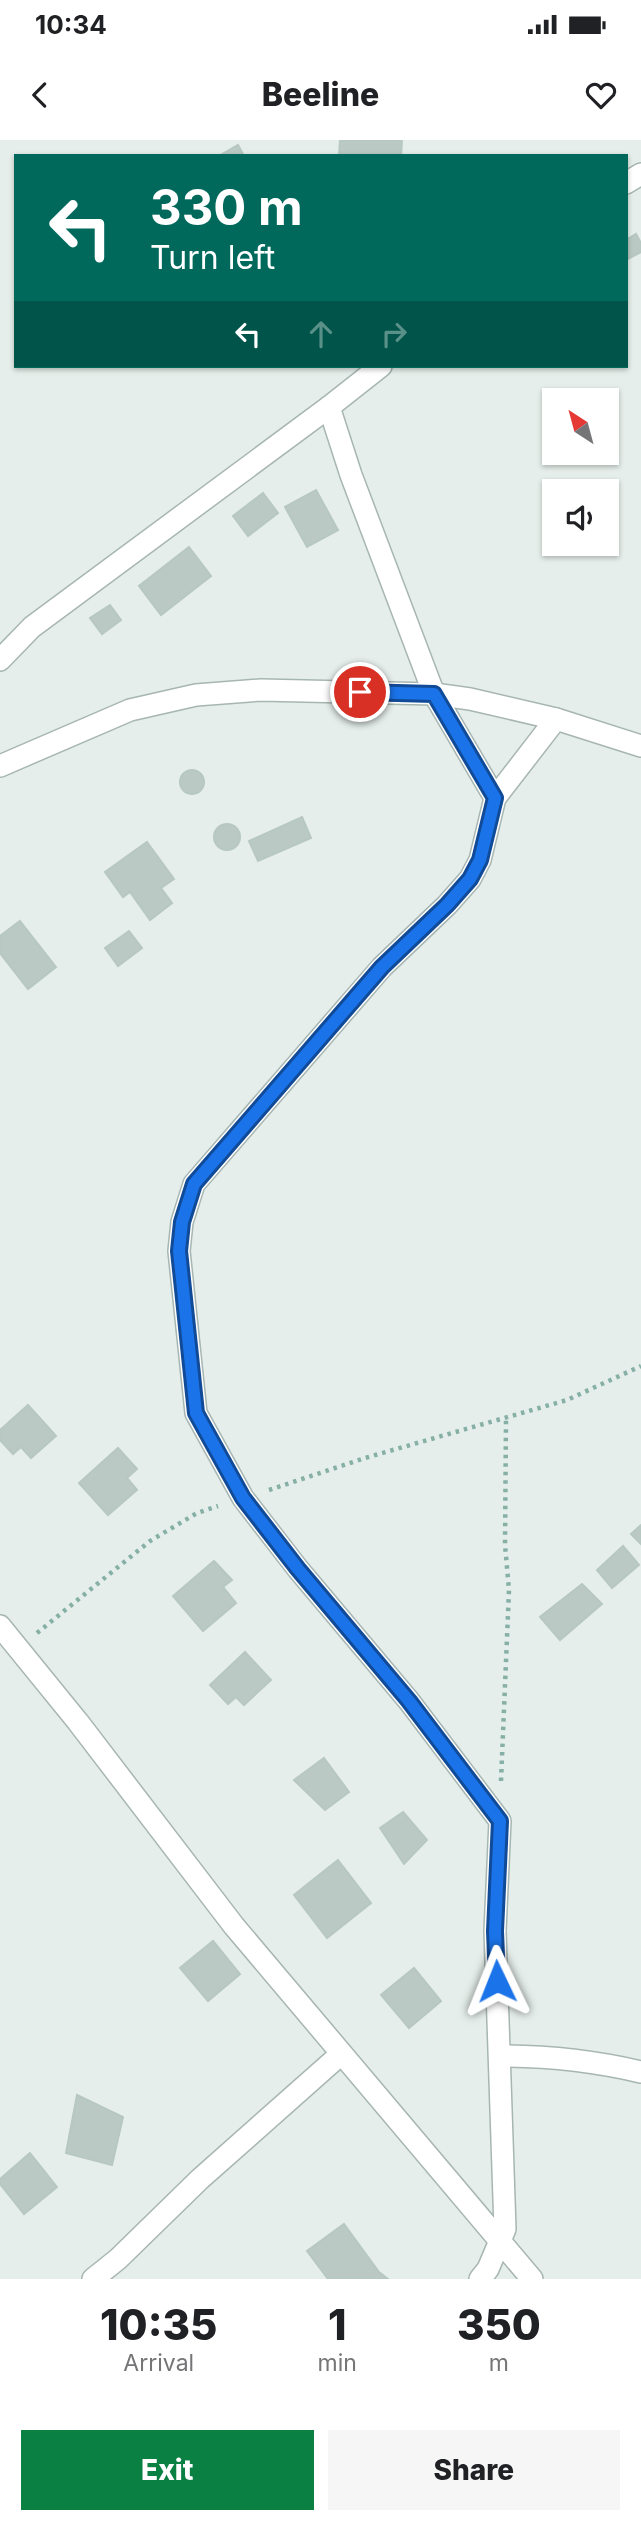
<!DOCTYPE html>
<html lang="en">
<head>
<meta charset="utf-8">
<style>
  body { margin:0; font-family:Inter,sans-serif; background:#f6f6f6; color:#202124; height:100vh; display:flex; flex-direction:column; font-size:26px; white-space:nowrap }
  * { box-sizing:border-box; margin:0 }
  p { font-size:23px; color:#757577 }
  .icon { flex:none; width:38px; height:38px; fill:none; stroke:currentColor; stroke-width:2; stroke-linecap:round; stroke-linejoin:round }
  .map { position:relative; height:2139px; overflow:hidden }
  .details { display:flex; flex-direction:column; background:#fff; flex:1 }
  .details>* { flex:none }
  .banner { position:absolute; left:14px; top:14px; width:614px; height:214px; border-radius:0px; box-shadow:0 2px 5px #0004; background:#00695c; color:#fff; overflow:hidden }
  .needle { width:46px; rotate:324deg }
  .buttons { position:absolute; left:542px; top:248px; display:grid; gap:14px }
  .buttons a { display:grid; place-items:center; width:77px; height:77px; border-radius:0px; background:#fff; box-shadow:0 2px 5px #0004; font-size:35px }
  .pin { position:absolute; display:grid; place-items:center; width:60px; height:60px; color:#fff; margin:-30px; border:4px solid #fff; border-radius:50%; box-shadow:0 2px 7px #0007 }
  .me { position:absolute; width:77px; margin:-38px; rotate:358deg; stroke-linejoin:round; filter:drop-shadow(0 0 5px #0008) }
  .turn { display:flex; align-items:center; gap:24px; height:147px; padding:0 21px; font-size:32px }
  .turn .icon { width:91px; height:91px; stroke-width:2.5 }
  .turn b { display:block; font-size:49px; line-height:60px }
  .lanes { display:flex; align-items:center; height:66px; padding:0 21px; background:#0003; justify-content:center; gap:35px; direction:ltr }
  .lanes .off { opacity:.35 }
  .eta { display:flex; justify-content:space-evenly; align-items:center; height:119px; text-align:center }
  .eta b { font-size:42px; font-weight:800; line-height:49px }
  .cta { display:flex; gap:14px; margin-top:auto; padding:14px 21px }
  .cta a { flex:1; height:80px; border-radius:0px; background:#0b8043; color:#fff; font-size:28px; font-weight:800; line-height:80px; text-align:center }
  .cta a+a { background:#f6f6f6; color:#202124 }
  .status { display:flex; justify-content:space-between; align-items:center; height:49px; padding:0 35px; background:#fff; direction:ltr }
  .status svg { height:19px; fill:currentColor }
  header { display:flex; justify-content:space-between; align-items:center; height:91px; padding:0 21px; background:#fff; font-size:32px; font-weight:800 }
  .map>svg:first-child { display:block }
  .building { fill:#bac9c4; stroke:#b7c7c2; stroke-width:2 }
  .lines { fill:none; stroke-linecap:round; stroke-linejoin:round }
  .minor-casing { stroke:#a7b6b2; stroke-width:24 }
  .path { stroke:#86b0a6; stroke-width:4.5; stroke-dasharray:3.5 5; stroke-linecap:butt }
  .minor { stroke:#fff; stroke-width:21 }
  .route-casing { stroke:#114b97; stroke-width:18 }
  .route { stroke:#1a73e8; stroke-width:12 }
</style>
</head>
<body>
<div class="status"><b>10:34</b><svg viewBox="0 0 49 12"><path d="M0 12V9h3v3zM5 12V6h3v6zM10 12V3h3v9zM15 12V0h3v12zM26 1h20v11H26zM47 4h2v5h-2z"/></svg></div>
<header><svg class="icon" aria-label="back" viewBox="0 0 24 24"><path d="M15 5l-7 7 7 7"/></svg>Beeline<svg class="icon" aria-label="heart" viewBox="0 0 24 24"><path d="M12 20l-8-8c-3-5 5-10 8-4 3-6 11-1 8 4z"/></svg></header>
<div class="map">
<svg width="641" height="2139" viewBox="0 0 641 2139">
  <rect width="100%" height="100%" fill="#e5eeea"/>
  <g class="building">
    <polygon points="340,0 402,0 401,16 339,16"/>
    <polygon points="238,5 244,16 219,16"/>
    <polygon points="636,94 641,103 641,112 628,119 626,100"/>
    <polygon points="316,350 338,390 307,407 285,367"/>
    <polygon points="263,353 278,373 248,396 233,376"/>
    <polygon points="189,407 211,436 161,475 139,446"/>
    <polygon points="110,465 121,480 102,494 90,478"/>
    <circle cx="192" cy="642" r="12"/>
    <polygon points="302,677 311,698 258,721 249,701"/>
    <circle cx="227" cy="697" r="13"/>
    <polygon points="147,702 174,739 161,748 172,763 150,780 130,752 123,757 105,732"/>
    <polygon points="20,781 56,827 28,849 0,813 0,796"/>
    <polygon points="129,791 142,808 118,826 105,808"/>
    <polygon points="28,1265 56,1296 31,1318 21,1307 13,1314 0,1300 0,1290"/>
    <polygon points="118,1308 137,1329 127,1338 137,1350 108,1375 79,1343"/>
    <polygon points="641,1385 641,1404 631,1394"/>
    <polygon points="623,1406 639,1425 612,1448 597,1430"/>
    <polygon points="214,1421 232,1440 223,1447 236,1463 203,1491 173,1456"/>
    <polygon points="582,1444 602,1464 560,1500 540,1477"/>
    <polygon points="245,1512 271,1540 244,1565 236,1557 228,1564 210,1545"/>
    <polygon points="324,1618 349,1652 325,1670 294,1640"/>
    <polygon points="403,1672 427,1700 404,1724 380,1688"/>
    <polygon points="338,1720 371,1763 327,1798 294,1755"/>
    <polygon points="213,1801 240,1834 208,1861 180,1828"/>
    <polygon points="414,1828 441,1861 409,1888 381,1855"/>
    <polygon points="77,1955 123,1977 112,2025 66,2013"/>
    <polygon points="30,2013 57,2047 24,2074 0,2044 0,2039"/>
    <polygon points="344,2084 379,2132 388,2139 328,2139 307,2111"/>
  </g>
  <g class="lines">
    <g class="minor-casing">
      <g id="minor">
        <polyline points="626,43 641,34"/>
        <polyline points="329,267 351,335 434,554 495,658"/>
        <polyline points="0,520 32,487 329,267 381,226"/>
        <polyline points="0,626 130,570 196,555 261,550 434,554 470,559 556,579 641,606"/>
        <polyline points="0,1486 78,1582 234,1786 532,2139"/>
        <path d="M500 1916C548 1916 594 1921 641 1932"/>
        <polyline points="93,2139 118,2119 200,2039 341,1914"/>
        <polyline points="480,2139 488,2129 505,2089 495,1791 500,1681 409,1561 298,1429 243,1358 196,1273 179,1111 182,1082 194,1044 382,827 447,765 470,739 480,720 495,658 556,579"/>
      </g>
    </g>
    <g class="path">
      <polyline points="269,1350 365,1318 567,1260 641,1226"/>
      <polyline points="37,1493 150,1401 197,1373 218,1366"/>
      <polyline points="501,1641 509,1450 505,1405 506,1279"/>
    </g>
    <use href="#minor" class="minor"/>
  </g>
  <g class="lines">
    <g class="route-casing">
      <polyline id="route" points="360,552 434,554 495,658 480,720 470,739 447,765 382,827 194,1044 182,1082 179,1111 196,1273 243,1358 298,1429 409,1561 500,1681 495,1791 497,1841"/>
    </g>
    <use href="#route" class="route"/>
  </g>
</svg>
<div class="buttons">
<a><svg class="needle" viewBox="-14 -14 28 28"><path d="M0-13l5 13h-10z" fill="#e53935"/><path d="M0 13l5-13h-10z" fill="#757577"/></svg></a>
<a><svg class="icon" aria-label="sound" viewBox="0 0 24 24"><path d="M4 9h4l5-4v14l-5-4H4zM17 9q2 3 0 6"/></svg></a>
</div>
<div class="pin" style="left:360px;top:552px;background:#d93025"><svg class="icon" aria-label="arrive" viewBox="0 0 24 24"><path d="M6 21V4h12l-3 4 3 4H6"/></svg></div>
<svg class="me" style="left:497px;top:1841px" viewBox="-20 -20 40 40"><path d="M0-17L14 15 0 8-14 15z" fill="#1a73e8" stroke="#fff" stroke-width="4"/></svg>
<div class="banner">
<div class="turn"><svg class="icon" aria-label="left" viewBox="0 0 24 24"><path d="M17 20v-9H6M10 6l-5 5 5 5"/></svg><div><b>330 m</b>Turn left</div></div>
<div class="lanes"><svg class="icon" aria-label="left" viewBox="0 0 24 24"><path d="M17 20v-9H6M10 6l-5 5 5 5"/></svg><svg class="icon off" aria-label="ahead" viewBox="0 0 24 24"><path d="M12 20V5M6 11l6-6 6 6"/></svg><svg class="icon off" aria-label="right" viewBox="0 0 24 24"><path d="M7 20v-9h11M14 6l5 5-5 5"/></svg></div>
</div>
</div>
<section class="details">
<div class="eta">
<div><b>10:35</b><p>Arrival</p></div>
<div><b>1</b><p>min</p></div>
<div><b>350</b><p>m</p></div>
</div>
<div class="cta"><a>Exit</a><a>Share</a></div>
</section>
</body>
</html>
